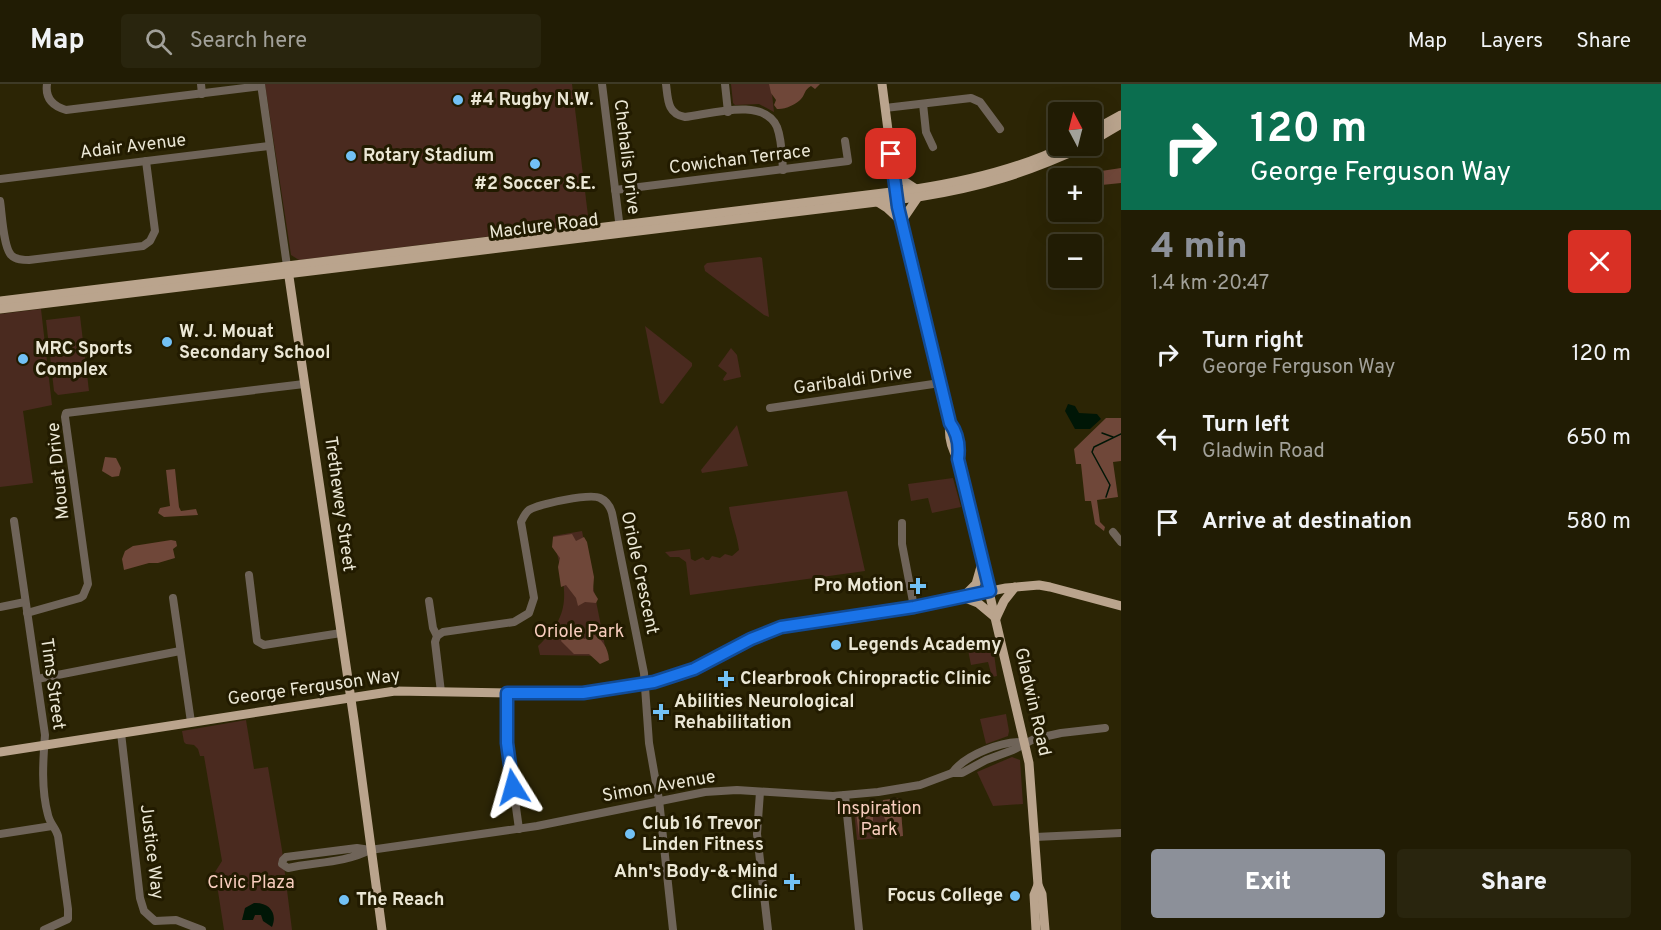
<!DOCTYPE html>
<html lang="en">
<head>
<meta charset="utf-8">
<style>
  body { margin:0; font-family:Overpass,sans-serif; background:#29250e; color:#f1f3f6; height:100vh; display:flex; flex-direction:column; font-size:22px; white-space:nowrap }
  * { box-sizing:border-box; margin:0 }
  p { font-size:20px; color:#a2a19a }
  .icon { flex:none; width:33px; height:33px; fill:none; stroke:currentColor; stroke-width:2; stroke-linecap:round; stroke-linejoin:round }
  .map { position:relative; flex:1; overflow:hidden }
  .sheet { display:flex; flex-direction:column; background:#211c04; width:540px }
  .sheet>* { flex:none }
  .hud { background:#0b6e4f; color:#fff; overflow:hidden }
  .needle { width:39px; rotate:353deg }
  .tools { position:absolute; left:1048px; top:18px; display:grid; gap:12px }
  .tools a { display:grid; place-items:center; width:54px; height:54px; border-radius:6px; background:#211c04; box-shadow:0 6px 24px #0002,0 0 0 2px #3e3a26; font-size:30px }
  .pin { position:absolute; display:grid; place-items:center; width:51px; height:51px; color:#fff; margin:-26px; border-radius:12px; box-shadow:0 3px 9px #0006 }
  .me { position:absolute; width:66px; margin:-33px; rotate:352deg; stroke-linejoin:round; filter:drop-shadow(0 0 4px #0008) }
  .turn { display:flex; align-items:center; gap:21px; height:126px; padding:0 30px; font-size:27px }
  .turn .icon { width:78px; height:78px; stroke-width:2.5 }
  .turn b { display:block; font-size:42px; line-height:51px }
  .round { display:grid; place-items:center; flex:none; width:63px; height:63px; border-radius:6px; background:#29250e }
  .overview { display:flex; align-items:center; justify-content:space-between; height:102px; padding:0 30px }
  h1 { font-size:36px; font-weight:800; line-height:45px; color:#8c9099 }
  .cta { display:flex; gap:12px; margin-top:auto; padding:12px 30px }
  .cta a { flex:1; height:69px; border-radius:6px; background:#8c9099; color:#fff; font-size:24px; font-weight:800; line-height:69px; text-align:center }
  .cta a+a { background:#29250e; color:#f1f3f6 }
  ul { padding:0; list-style:none }
  li { display:flex; align-items:center; gap:18px; height:84px; padding:0 30px }
  li div { flex:1 }
  li b { display:block; font-size:22px }
  li em { font-style:normal }
  header { display:flex; align-items:center; gap:36px; box-sizing:border-box; height:84px; padding:0 30px; background:#211c04; border-bottom:2px solid #3e3a26 }
  header strong { font-size:28px }
  nav { display:flex; gap:33px; margin-inline-start:auto; font-size:21px }
  .search { width:420px; height:54px; background:#29250e; display:flex; align-items:center; gap:15px; box-sizing:border-box; padding:0 21px; border-radius:6px; color:#a2a19a; font-size:22px }
  main { display:flex; flex:1; min-height:0 }
  .map>svg:first-child { display:block }
  .green { fill:#4a2a1f }
  .forest { fill:#6f4739 }
  .water { fill:#001606 }
  .lines { fill:none; stroke-linecap:round; stroke-linejoin:round }
  .stream { stroke:#001606; stroke-width:1.5 }
  .minor { stroke:#6f6459; stroke-width:8 }
  .major { stroke:#baa48d; stroke-width:9 }
  .route-casing { stroke:#114b97; stroke-width:15 }
  .route { stroke:#1a73e8; stroke-width:10 }
  .poi-dot { fill:#72c1f5; stroke:#221b00; stroke-width:2 }
  .labels { text-anchor:middle; dominant-baseline:central; stroke-width:6; stroke-linejoin:round; paint-order:stroke }
  .poi-label { font-size:18px; font-weight:bold; fill:#ebe7d5; stroke:#221b00; text-anchor:start }
  .street-label { font-size:18px; fill:#ebe7d5; stroke:#221b00 }
  .park-label { font-size:18px; fill:#f8cdbe; stroke:#221b00 }
</style>
</head>
<body>
<header>
<strong>Map</strong>
<div class="search"><svg class="icon" aria-label="search" viewBox="0 0 24 24"><circle cx="10" cy="10" r="6"/><path d="M15 15l6 6"/></svg>Search here</div>
<nav><a>Map</a><a>Layers</a><a>Share</a></nav>
</header>
<main>
<div class="map">
<svg width="1121" height="846" viewBox="0 0 1121 846">
  <rect width="100%" height="100%" fill="#2c2505"/>
  <g class="green">
    <polygon points="265,0 572,0 589,140 299,176 291,171"/>
    <polygon points="731,0 771,0 774,28 759,20 735,21 733,19"/>
    <polygon points="760,173 762,174 769,233 764,231 705,187 704,182 707,179"/>
    <polygon points="41,225 52,321 23,327 33,399 0,403 0,230"/>
    <polygon points="80,232 89,307 58,311 54,307 46,236"/>
    <polygon points="645,242 692,279 692,282 663,320 660,319"/>
    <polygon points="731,264 737,271 741,293 724,297 723,295 727,289 718,282"/>
    <polygon points="737,341 748,382 702,389 701,386"/>
    <polygon points="953,394 961,423 932,429 928,414 911,417 908,400"/>
    <path d="M847 407 865 487 690 511 686 478 679 473H670L665 468 690 465 691 475 695 477 703 473 706 476H709L712 472 720 474 725 470 732 472 739 466C737 451 731 438 729 423Z"/>
    <path d="M582 447 607 572 540 571 538 562C578 526 563 499 553 452Z"/>
    <polygon points="993,562 997,592 992,593 988,578 971,581 968,566"/>
    <polygon points="1006,630 1009,647 1008,652 986,660 980,635"/>
    <polygon points="246,636 254,685 268,683 282,766 292,846 224,846 215,788 222,777 204,672 200,672 198,665 194,661 186,660 184,658 182,647"/>
    <polygon points="1012,673 1020,676 1023,720 993,722 977,688"/>
    <polygon points="900,714 903,752 857,756 854,727 855,723 859,720"/>
  </g>
  <g class="forest">
    <path d="M769 0H820L815 5 811 2C804 6 806 9 801 15 797 20 784 26 777 25L774 21 776 16 771 9Z"/>
    <polygon points="1121,84 1121,99 1092,102 1092,94 1066,94 1068,92"/>
    <polygon points="1106,334 1121,334 1121,377 1113,378 1118,413 1097,416 1100,438 1105,443 1104,447 1095,440 1091,417 1085,417 1081,380 1076,380 1074,365"/>
    <polygon points="105,373 116,374 121,384 119,392 112,393 102,387"/>
    <polygon points="175,385 179,423 181,427 196,425 198,431 164,433 158,429 160,424 170,422 166,386"/>
    <polygon points="572,450 576,457 584,453 587,458 594,493 593,507 598,515 596,519 585,518 578,522 576,514 566,501 561,503 558,483 560,474 552,463 553,453"/>
    <polygon points="171,456 176,457 177,462 173,465 175,474 158,479 149,479 124,486 122,475 125,467 133,462"/>
    <path d="M568 540 578 544 577 553 585 555 591 549C602 555 608 563 609 576L600 580 589 570H574L561 557Z"/>
    <path d="M900 714 903 752 895 753 892 749 891 744C884 738 881 725 883 716Z"/>
    <polygon points="865,727 873,733 873,741 867,748 867,751 863,754 859,752 856,729 861,730"/>
  </g>
  <g class="water">
    <polygon points="1068,320 1075,322 1079,329 1097,330 1101,335 1090,345 1075,345 1065,327"/>
    <path d="M254 819C269 818 278 829 272 843L263 837 261 831H255L253 836H242L245 824Z"/>
  </g>
  <g class="lines">
    <g class="stream">
      <polyline points="1102,349 1113,353"/>
      <polyline points="1106,413 1110,401 1092,368 1094,363 1121,350"/>
    </g>
    <g class="minor">
      <path d="M47 0C45 14 52 22 66 26L261 2"/>
      <polyline points="201,0 202,10"/>
      <polyline points="261,0 287,182"/>
      <polyline points="602,0 620,145"/>
      <path d="M666 0C668 15 667 30 685 33 711 30 764 13 777 43 782 56 782 72 783 86"/>
      <polyline points="725,0 728,28"/>
      <polyline points="923,20 926,48 933,63"/>
      <polyline points="885,24 971,14 980,18 1000,45"/>
      <polyline points="0,95 269,62"/>
      <polyline points="615,106 848,77 845,57"/>
      <path d="M0 117C2 129 3 162 11 171 16 176 23 176 29 176L143 162 150 157 155 147 146 77"/>
      <polyline points="770,324 940,299"/>
      <path d="M14 437 45 651C43 677 41 705 48 731 50 740 56 744 58 752L68 825V835L44 846"/>
      <polyline points="902,439 902,460 914,523"/>
      <polyline points="1113,448 1121,458"/>
      <polyline points="249,491 257,557 264,561 341,549"/>
      <polyline points="173,514 191,638"/>
      <polyline points="429,517 433,544 437,552 435,558 441,608"/>
      <polyline points="0,523 25,518"/>
      <polyline points="27,529 80,514 83,512 88,500 65,333 66,329 304,300"/>
      <path d="M437 552 443 548 514 538 529 529 534 514 521 438C523 434 525 429 529 426 539 420 590 409 600 414 607 417 610 422 612 429L644 589 649 659 659 716 673 846"/>
      <polyline points="37,595 180,567"/>
      <polyline points="507,609 507,659 519,745"/>
      <polyline points="121,649 140,814 144,827 155,837 176,836 202,846"/>
      <path d="M952 689C966 670 1002 657 1025 658"/>
      <polyline points="760,708 757,750 768,846"/>
      <polyline points="845,711 859,846"/>
      <polyline points="0,750 52,742"/>
      <polyline points="1035,753 1121,749"/>
      <path d="M370 766C345 779 315 778 288 784L282 780 283 776 286 773 357 764 370 766 537 742 705 708 737 706 833 712 878 708 920 701 952 689H962L986 676 1013 666 1034 655 1061 649 1105 644"/>
    </g>
    <g class="major">
      <path d="M882 0 898 123 950 338C948 352 951 364 958 375L1029 679 1038 801 1042 810 1045 846"/>
      <polyline points="1092,47 1121,31"/>
      <polyline points="1092,57 1121,40"/>
      <polyline points="893,90 916,105"/>
      <polyline points="876,117 887,124 900,136"/>
      <polyline points="901,138 918,113"/>
      <polyline points="288,186 354,636 382,846"/>
      <path d="M0 217 916 105C968 97 1019 85 1066 62"/>
      <path d="M0 225 918 113C981 103 1027 89 1085 62"/>
      <path d="M950 338C958 350 960 361 958 375"/>
      <polyline points="963,513 976,500 982,479"/>
      <polyline points="963,513 978,519 996,534"/>
      <polyline points="996,534 1004,517 1015,503"/>
      <polyline points="0,668 395,607 565,610 645,600 674,593 694,585 751,555 781,543 914,523 1006,504 1039,501 1050,503 1121,522"/>
      <polyline points="1036,846 1034,811 1038,801"/>
    </g>
  </g>
  <g class="lines">
    <g class="route-casing">
      <path id="route" d="M513 703 507 659V609H583L654 598 694 585 751 555 781 543 914 523 990 507 958 375C960 361 958 350 950 339L898 123 891 70"/>
    </g>
    <use href="#route" class="route"/>
  </g>
  <g class="poi-dot">
    <circle cx="458" cy="16" r="6"/>
    <circle cx="351" cy="72" r="6"/>
    <circle cx="535" cy="80" r="6"/>
    <circle cx="167" cy="258" r="6"/>
    <circle cx="23" cy="275" r="6"/>
    <path d="M915 493h6v6h6v6h-6v6h-6v-6h-6v-6h6z"/>
    <circle cx="836" cy="561" r="6"/>
    <path d="M723 586h6v6h6v6h-6v6h-6v-6h-6v-6h6z"/>
    <path d="M658 619h6v6h6v6h-6v6h-6v-6h-6v-6h6z"/>
    <circle cx="630" cy="750" r="6"/>
    <path d="M789 789h6v6h6v6h-6v6h-6v-6h-6v-6h6z"/>
    <circle cx="1015" cy="812" r="6"/>
    <circle cx="344" cy="816" r="6"/>
  </g>
  <g class="labels">
    <g class="poi-label">
      <text x="470" y="16">#4 Rugby N.W.</text>
      <text x="363" y="72">Rotary Stadium</text>
      <text x="535" y="100" text-anchor="middle">#2 Soccer S.E.</text>
      <text x="179" y="248">W. J. Mouat<tspan x="179" dy="21">Secondary School</tspan></text>
      <text x="35" y="265">MRC Sports<tspan x="35" dy="21">Complex</tspan></text>
      <text x="904" y="502" text-anchor="end">Pro Motion</text>
      <text x="848" y="561">Legends Academy</text>
      <text x="740" y="595">Clearbrook Chiropractic Clinic</text>
      <text x="674" y="618">Abilities Neurological<tspan x="674" dy="21">Rehabilitation</tspan></text>
      <text x="642" y="740">Club 16 Trevor<tspan x="642" dy="21">Linden Fitness</tspan></text>
      <text x="778" y="788" text-anchor="end">Ahn's Body-&amp;-Mind<tspan x="778" dy="21">Clinic</tspan></text>
      <text x="1003" y="812" text-anchor="end">Focus College</text>
      <text x="356" y="816">The Reach</text>
    </g>
    <g class="street-label">
      <text transform="translate(133 63) rotate(-7)">Adair Avenue</text>
      <text transform="translate(626 73) rotate(83)">Chehalis Drive</text>
      <text transform="translate(740 76) rotate(-7)">Cowichan Terrace</text>
      <text transform="translate(544 143) rotate(-7)">Maclure Road</text>
      <text transform="translate(853 297) rotate(-8)">Garibaldi Drive</text>
      <text transform="translate(59 387) rotate(-96)">Mouat Drive</text>
      <text transform="translate(339 420) rotate(82)">Trethewey Street</text>
      <text transform="translate(639 489) rotate(78)">Oriole Crescent</text>
      <text transform="translate(52 600) rotate(82)">Tims Street</text>
      <text transform="translate(314 604) rotate(-8)">George Ferguson Way</text>
      <text transform="translate(1032 618) rotate(77)">Gladwin Road</text>
      <text transform="translate(659 703) rotate(-10)">Simon Avenue</text>
      <text transform="translate(151 768) rotate(83)">Justice Way</text>
    </g>
    <g class="park-label">
      <text x="579" y="548">Oriole Park</text>
      <text x="879" y="725">Inspiration<tspan x="879" dy="21">Park</tspan></text>
      <text x="251" y="799">Civic Plaza</text>
    </g>
  </g>
</svg>
<div class="tools">
<a><svg class="needle" viewBox="-14 -14 28 28"><path d="M0-13l5 13h-10z" fill="#e53935"/><path d="M0 13l5-13h-10z" fill="#a2a19a"/></svg></a>
<a>+</a>
<a>−</a>
</div>
<div class="pin" style="left:891px;top:70px;background:#d93025"><svg class="icon" aria-label="arrive" viewBox="0 0 24 24"><path d="M6 21V4h12l-3 4 3 4H6"/></svg></div>
<svg class="me" style="left:513px;top:703px" viewBox="-20 -20 40 40"><path d="M0-17L14 15 0 8-14 15z" fill="#1a73e8" stroke="#fff" stroke-width="4"/></svg>
</div>
<section class="sheet">
<div class="hud">
<div class="turn"><svg class="icon" aria-label="right" viewBox="0 0 24 24"><path d="M7 20v-9h11M14 6l5 5-5 5"/></svg><div><b>120 m</b>George Ferguson Way</div></div>
</div>
<div class="overview"><div><h1>4 min</h1><p>1.4 km · 20:47</p></div><a class="round" style="background:#d93025;color:#fff"><svg class="icon" aria-label="close" viewBox="0 0 24 24"><path d="M6 6l12 12M18 6L6 18"/></svg></a></div>
<ul>
<li><svg class="icon" aria-label="right" viewBox="0 0 24 24"><path d="M7 20v-9h11M14 6l5 5-5 5"/></svg><div><b>Turn right</b><p>George Ferguson Way</p></div><em>120 m</em></li>
<li><svg class="icon" aria-label="left" viewBox="0 0 24 24"><path d="M17 20v-9H6M10 6l-5 5 5 5"/></svg><div><b>Turn left</b><p>Gladwin Road</p></div><em>650 m</em></li>
<li><svg class="icon" aria-label="arrive" viewBox="0 0 24 24"><path d="M6 21V4h12l-3 4 3 4H6"/></svg><div><b>Arrive at destination</b></div><em>580 m</em></li>
</ul>
<div class="cta"><a>Exit</a><a>Share</a></div>
</section>
</main>
</body>
</html>
